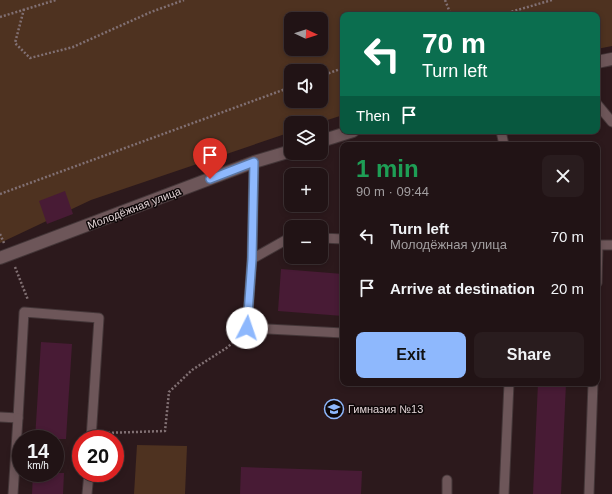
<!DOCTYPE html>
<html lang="en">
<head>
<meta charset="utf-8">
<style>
  body { margin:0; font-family:Helvetica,sans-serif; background:#291c1e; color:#f1f3f6; height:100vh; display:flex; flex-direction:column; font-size:15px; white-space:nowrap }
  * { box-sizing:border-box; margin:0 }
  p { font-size:13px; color:#a29ea0 }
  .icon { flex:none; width:22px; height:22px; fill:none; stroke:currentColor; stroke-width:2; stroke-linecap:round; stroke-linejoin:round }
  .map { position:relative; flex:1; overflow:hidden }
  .details { position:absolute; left:340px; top:142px; width:260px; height:244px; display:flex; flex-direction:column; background:#211315; border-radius:8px; box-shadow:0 2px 6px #0003,0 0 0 1px #3e3234 }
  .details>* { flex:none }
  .banner { position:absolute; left:340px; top:12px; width:260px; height:122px; border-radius:8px; box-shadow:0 2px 6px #0003,0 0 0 1px #3e3234; background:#0b6e4f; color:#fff; overflow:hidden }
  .needle { width:26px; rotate:94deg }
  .fabs { position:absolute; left:284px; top:12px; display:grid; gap:8px }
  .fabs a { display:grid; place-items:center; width:44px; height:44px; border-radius:8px; background:#211315; box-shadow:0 2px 6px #0003,0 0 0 1px #3e3234; font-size:20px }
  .speed { position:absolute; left:12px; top:430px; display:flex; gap:8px; font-size:20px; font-weight:700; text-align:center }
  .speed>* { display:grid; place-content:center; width:52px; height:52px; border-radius:50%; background:#211315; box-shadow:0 2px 6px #0003,0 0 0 1px #3e3234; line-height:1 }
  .speed small { font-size:10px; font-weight:400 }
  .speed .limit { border:6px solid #d22; background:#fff; color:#111 }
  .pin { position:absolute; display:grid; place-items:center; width:34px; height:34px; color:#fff; margin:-41px -17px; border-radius:50% 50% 50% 0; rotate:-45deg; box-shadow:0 0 4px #0007 }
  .pin .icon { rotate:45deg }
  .me { position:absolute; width:44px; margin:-22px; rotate:4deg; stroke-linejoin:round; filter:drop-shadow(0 0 3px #0008) }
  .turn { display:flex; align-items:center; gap:14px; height:84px; padding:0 16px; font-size:18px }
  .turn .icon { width:52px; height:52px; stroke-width:2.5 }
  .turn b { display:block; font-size:28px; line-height:34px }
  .then { display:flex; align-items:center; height:38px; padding:0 16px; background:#0003; gap:8px; font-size:15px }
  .round { display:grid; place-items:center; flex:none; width:42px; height:42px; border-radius:8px; background:#291c1e }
  .headline { display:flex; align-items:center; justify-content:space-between; height:68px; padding:0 16px }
  h1 { font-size:24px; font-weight:600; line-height:30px; color:#1e9e55 }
  .cta { display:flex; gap:8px; margin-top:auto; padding:8px 16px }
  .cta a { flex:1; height:46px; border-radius:8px; background:#8eb8fd; color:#111; font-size:16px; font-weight:600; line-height:46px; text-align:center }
  .cta a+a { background:#291c1e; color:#f1f3f6 }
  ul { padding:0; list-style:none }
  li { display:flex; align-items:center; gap:12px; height:52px; padding:0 16px }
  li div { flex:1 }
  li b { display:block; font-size:15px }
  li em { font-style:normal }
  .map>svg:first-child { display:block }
  .green { fill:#4e3220; fill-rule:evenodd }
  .building { fill:#481b35 }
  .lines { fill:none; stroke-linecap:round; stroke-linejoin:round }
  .lane-casing { stroke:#443638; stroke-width:11 }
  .street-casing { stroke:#443638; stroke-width:14 }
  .path { stroke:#817073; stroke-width:2.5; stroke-dasharray:2 2; stroke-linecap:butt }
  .lane { stroke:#6d5659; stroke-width:9 }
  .street { stroke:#6d5659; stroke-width:12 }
  .route-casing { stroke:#5c78a4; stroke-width:10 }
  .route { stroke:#8eb8fd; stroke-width:7 }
  .labels { text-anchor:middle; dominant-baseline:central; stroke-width:3; stroke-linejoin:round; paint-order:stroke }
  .street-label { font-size:11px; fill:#e1d3d5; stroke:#0e0708 }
  .poi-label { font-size:11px; fill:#e1d3d5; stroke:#0e0708; text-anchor:start }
</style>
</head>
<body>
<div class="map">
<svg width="612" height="494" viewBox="0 0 612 494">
  <rect width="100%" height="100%" fill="#2c191c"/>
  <g class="green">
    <path d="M0 0H612V46L597 49V15H343V115L318 123H291V132L91 200 0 243ZM291 19H321V49H291ZM291 71H321V101H291Z"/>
    <polygon points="137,445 187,446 185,494 134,494"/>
  </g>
  <g class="building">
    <polygon points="65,191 73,214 47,224 39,201"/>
    <polygon points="281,269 343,274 343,316 278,311"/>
    <polygon points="41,342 72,344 66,439 35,439"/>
    <polygon points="538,383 566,383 561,494 533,494"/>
    <polygon points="241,467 362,471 361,494 240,494"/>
    <polygon points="33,473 64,473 63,494 32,494"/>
  </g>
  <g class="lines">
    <g class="lane-casing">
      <g id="lane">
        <polyline points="597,104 612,122"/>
        <polyline points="501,131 504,145"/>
        <polyline points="291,237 252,259 247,328 343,333"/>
        <polyline points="321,238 343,239"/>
        <polyline points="597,245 612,245"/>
        <polyline points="252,259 254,162"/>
        <polyline points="597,283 598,245"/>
        <polyline points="0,417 18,418 24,312 99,318 91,439"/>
        <polyline points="13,494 18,418"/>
        <polyline points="87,494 89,473"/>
        <polyline points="447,494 447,480"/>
        <polyline points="504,494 509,383"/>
        <polyline points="589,494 593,383"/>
      </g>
    </g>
    <g class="street-casing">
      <g id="street">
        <polyline points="597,62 612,59"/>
        <polyline points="321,141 353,131"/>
        <polyline points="0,258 254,162 291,151"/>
      </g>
    </g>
    <g class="path">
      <polyline points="445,0 451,15"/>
      <polyline points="24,9 15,43 30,58 73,47 151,12 184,0"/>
      <polyline points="500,15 552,0"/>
      <polyline points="0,17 56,0"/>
      <polyline points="321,76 343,68"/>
      <polyline points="0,194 291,87"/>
      <polyline points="0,234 4,243"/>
      <polyline points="15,267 28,300"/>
      <polyline points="104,433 165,431 169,392 192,370 228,347 239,336"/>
    </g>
    <use href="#lane" class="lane"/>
    <use href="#street" class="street"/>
  </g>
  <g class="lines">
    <g class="route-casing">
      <polyline id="route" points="210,179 254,162 252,259 247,328"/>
    </g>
    <use href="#route" class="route"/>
  </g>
  <defs>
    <g id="school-ring" transform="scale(1)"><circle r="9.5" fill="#0e0708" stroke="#8eb8fd" stroke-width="1.5"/><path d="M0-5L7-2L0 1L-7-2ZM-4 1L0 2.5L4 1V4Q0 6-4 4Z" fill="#8eb8fd"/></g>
  </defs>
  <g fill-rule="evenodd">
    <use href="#school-ring" x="334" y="409"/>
  </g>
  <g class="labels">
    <g class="street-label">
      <text transform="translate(134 208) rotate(-21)">Молодёжная улица</text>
    </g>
    <g class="poi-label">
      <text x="348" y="409">Гимназия №13</text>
    </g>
  </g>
</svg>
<div class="fabs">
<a><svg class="needle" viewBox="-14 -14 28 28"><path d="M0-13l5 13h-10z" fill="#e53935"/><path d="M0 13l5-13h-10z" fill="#a29ea0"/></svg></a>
<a><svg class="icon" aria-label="sound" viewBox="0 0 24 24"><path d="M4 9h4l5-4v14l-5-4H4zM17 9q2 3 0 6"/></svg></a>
<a><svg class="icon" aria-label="layers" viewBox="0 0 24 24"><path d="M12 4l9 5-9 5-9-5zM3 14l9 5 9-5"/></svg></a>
<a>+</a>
<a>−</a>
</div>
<div class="speed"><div>14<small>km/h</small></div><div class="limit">20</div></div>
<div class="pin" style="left:210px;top:179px;background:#d93025"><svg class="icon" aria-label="arrive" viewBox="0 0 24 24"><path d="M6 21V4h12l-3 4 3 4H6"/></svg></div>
<svg class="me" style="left:247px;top:328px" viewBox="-20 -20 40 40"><circle r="19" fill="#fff"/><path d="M0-13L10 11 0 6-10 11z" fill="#8eb8fd"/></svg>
<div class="banner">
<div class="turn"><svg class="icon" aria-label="left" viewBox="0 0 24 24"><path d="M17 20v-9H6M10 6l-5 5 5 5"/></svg><div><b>70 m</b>Turn left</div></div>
<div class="then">Then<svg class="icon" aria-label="arrive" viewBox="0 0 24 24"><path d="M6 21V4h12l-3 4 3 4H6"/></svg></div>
</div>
<section class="details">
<div class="headline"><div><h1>1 min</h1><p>90 m · 09:44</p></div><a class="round"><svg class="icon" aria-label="close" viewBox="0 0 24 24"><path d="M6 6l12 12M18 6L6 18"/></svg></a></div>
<ul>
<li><svg class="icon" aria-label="left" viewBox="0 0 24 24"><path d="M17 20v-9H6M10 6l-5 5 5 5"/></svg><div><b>Turn left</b><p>Молодёжная улица</p></div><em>70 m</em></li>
<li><svg class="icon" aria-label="arrive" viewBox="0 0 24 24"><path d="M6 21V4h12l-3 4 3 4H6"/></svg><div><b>Arrive at destination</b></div><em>20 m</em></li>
</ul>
<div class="cta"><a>Exit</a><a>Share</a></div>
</section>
</div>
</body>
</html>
